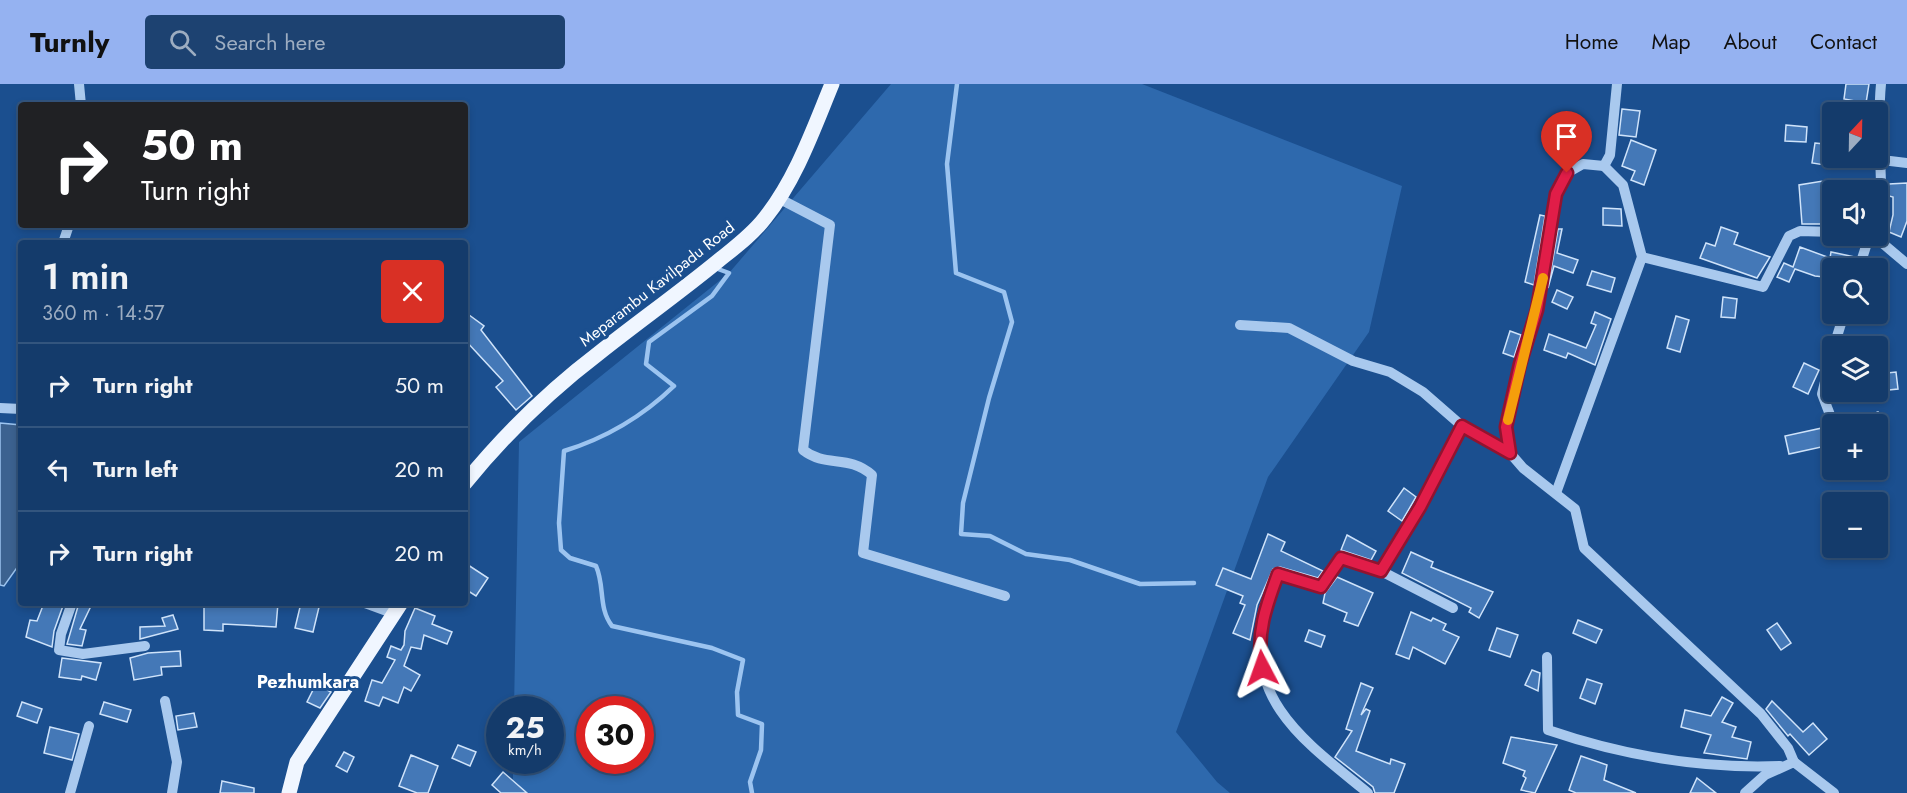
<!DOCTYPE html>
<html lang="en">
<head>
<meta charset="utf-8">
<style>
  body { margin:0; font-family:Jost,sans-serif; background:#1d4271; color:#f1f3f6; height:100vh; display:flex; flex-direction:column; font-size:22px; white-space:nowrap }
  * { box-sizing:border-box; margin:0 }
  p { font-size:20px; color:#9dadc1 }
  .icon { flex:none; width:33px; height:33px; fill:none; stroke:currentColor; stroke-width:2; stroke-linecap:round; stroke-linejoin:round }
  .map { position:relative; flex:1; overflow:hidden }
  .drawer { position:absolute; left:18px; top:156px; width:450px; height:366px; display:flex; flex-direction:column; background:#143b6b; border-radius:6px; box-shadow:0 3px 9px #0003,0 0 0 2px #33557e }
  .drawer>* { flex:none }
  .banner { position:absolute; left:18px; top:18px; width:450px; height:126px; border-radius:6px; box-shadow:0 3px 9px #0003,0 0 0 2px #33557e; background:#202124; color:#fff; overflow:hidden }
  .needle { width:39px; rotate:22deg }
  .tools { position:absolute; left:1822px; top:18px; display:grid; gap:12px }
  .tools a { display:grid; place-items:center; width:66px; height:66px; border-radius:6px; background:#143b6b; box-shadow:0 3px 9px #0003,0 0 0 2px #33557e; font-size:30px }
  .speed { position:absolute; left:486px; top:612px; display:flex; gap:12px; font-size:30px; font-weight:700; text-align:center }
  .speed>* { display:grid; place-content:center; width:78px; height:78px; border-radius:50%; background:#143b6b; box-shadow:0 3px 9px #0003,0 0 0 2px #33557e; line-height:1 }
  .speed small { font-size:15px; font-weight:400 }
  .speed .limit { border:9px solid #d22; background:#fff; color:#111 }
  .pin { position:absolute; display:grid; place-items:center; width:51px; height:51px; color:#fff; margin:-62px -26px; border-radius:50% 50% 50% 0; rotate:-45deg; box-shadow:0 0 6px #0007 }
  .pin .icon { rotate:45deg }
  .me { position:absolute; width:66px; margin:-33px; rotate:356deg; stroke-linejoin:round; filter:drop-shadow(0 0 4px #0008) }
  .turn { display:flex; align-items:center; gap:21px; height:126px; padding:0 24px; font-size:27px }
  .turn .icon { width:78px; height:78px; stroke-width:2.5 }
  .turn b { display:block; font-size:42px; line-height:51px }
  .round { display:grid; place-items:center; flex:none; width:63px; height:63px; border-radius:6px; background:#1d4271 }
  .headline { display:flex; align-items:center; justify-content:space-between; height:102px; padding:0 24px }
  h1 { font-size:36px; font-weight:600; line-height:45px }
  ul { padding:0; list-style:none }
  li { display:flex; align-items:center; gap:18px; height:84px; padding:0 24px; border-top:2px solid #33557e }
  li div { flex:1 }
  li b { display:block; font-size:22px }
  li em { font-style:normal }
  header { display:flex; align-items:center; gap:36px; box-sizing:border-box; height:84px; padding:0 30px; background:#95b2f1; color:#111 }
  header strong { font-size:28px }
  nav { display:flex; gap:33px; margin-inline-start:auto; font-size:21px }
  .search { width:420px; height:54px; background:#1d4271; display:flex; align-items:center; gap:15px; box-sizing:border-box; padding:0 21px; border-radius:6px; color:#9dadc1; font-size:22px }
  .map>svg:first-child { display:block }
  .green { fill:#2e69ad; fill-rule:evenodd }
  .water { fill:#3c6290; stroke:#9cc4f0; stroke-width:1.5 }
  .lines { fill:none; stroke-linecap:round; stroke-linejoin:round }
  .stream { stroke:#9cc4f0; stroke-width:4.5 }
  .building { fill:#4478b7; stroke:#cfe3fa; stroke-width:1.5 }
  .minor { stroke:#a9c9ee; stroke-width:10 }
  .major { stroke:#f0f6ff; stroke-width:15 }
  .route-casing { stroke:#92132f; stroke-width:15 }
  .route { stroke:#e11d48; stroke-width:10 }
  .slow { stroke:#f59e0b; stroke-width:10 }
  .labels { text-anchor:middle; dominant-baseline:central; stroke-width:6; stroke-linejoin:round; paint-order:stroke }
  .street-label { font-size:16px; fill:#fff; stroke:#1b4f8f }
  .neighbourhood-label { font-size:18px; font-weight:bold; fill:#fff; stroke:#1b4f8f }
</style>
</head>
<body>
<header>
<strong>Turnly</strong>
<div class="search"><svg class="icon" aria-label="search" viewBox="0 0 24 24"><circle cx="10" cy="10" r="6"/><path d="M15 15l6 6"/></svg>Search here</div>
<nav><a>Home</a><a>Map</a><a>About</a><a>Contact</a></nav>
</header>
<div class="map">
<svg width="1907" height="709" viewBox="0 0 1907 709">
  <rect width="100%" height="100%" fill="#1b4f8f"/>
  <path class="green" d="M891 0H1142L1402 102 1369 248 1268 393 1176 648 1217 698 1230 709H513V677L550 676V626L514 625 519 358 729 189ZM590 626H640V676H590Z"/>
  <polygon class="water" points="0,339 21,341 21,478 4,502 0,501"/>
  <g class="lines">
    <g class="stream">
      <polyline points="957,0 947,80 956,189 1004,208 1012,238 989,314 963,419 961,450 990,452 1026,470 1070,476 1140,500 1194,499"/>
      <path d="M718 185 729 189 712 212 649 258 646 280 674 302C642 333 606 354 564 367L559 439 561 466 570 474 596 482C605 502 598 524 612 542L712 564 743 576 737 608 738 631 762 640 761 666 750 698 752 709"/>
    </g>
  </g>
  <g class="building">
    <polygon points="1846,0 1869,0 1866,19 1844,15"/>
    <polygon points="1622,25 1640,27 1636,53 1619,51"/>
    <polygon points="1786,41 1807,43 1806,58 1785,57"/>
    <polygon points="1631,56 1656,66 1644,101 1631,96 1635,87 1622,82"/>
    <polygon points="1815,59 1833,61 1831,82 1812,79"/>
    <polygon points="1829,96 1833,140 1802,140 1799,101"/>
    <polygon points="1907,99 1907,137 1901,153 1889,148 1893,131 1893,113 1889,112 1889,100"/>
    <polygon points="1603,124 1621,125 1622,142 1603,141"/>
    <polygon points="1540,131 1545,132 1534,201 1525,198"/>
    <polygon points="1721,143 1738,149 1734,160 1770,173 1757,194 1700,174 1706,159 1715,162"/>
    <polygon points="1558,145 1562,145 1557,169 1578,176 1573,189 1554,182 1548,204"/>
    <polygon points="1800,163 1830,174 1831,168 1855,173 1852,184 1833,184 1833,194 1815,192 1795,185 1789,198 1777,193 1784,179 1793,183"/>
    <polygon points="1592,187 1615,194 1611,208 1587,201"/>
    <polygon points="1557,206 1573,213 1567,225 1552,218"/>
    <polygon points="1723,213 1737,215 1735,234 1721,233"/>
    <polygon points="465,228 484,242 481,246 532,312 516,326 496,303 503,297 465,256"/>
    <polygon points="1595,228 1611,235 1595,281 1568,269 1566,274 1544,266 1549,250 1586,264 1596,241 1591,239"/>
    <polygon points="1676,232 1689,236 1680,268 1667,264"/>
    <polygon points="1510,247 1521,251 1514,273 1503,269"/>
    <polygon points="1804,279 1819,286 1808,310 1793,303"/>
    <polygon points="1896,288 1898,305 1879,307 1878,290"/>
    <polygon points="1878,328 1882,340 1846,340 1846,339"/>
    <polygon points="1822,344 1826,362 1789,370 1785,352"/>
    <polygon points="1404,404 1416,413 1402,437 1388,427"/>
    <polygon points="1268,450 1285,458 1281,467 1323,487 1318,494 1280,483 1273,485 1257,521 1250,556 1233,549 1245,521 1240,519 1243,512 1216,501 1223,484 1251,495"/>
    <polygon points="1347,451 1376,467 1371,476 1341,466"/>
    <polygon points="1411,468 1433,478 1431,483 1493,508 1479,534 1469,528 1471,524 1402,489"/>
    <polygon points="465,479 488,494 476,512 465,505"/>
    <polygon points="1337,493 1373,509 1358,542 1344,537 1347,529 1323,519 1325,509"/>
    <polygon points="44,519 64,519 54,547 52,563 26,553 30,536 37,537"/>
    <polygon points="79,519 91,522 80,545 86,546 82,562 67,560"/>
    <polygon points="243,519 278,519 276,543 223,540 223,547 204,546 204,520"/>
    <polygon points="301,519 320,519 313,548 295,544"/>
    <polygon points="415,524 435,532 432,540 452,548 447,560 424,551 421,565 411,563 404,582 420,591 411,607 404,603 398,619 383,613 379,622 365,617 372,596 382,599 395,576 387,573 391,562 401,566 404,561 405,547"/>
    <polygon points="1411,528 1431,537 1433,534 1446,540 1443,546 1459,553 1445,580 1413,563 1409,575 1396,570"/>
    <polygon points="173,531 178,545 140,555 140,543 165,542 162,534"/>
    <polygon points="1578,536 1602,546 1596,559 1573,549"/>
    <polygon points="1777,539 1791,559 1781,566 1767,546"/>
    <polygon points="1497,544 1518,551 1510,573 1489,566"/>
    <polygon points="1309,546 1325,552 1321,563 1305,557"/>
    <polygon points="180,567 181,582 161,583 162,591 134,596 130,574 148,569"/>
    <polygon points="62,574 101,579 96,596 82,592 81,596 59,593"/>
    <polygon points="1532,586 1540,589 1538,607 1525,601"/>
    <polygon points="1587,595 1602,600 1595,620 1580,614"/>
    <polygon points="1361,599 1373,604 1361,631 1366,625 1370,627 1356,667 1390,680 1391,675 1405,680 1394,709 1375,709 1373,703 1335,673 1352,647 1346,645"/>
    <polygon points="316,600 331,608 320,624 307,618"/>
    <polygon points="1722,613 1733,619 1722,638 1736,643 1732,653 1751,658 1747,675 1704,669 1711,651 1681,643 1685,626 1711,632"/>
    <polygon points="1772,617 1803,648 1813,639 1827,655 1809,671 1790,650 1788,652 1766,625"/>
    <polygon points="22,618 42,625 37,639 17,632"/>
    <polygon points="104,618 131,626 127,638 100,630"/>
    <polygon points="194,629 197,643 178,646 176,632"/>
    <polygon points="50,643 79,650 72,676 44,669"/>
    <polygon points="1511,653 1557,661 1535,709 1521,706 1526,694 1523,692 1525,687 1503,679"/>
    <polygon points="458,661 476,668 470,682 452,674"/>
    <polygon points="344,668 354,673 347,688 336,682"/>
    <polygon points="411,671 438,682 428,709 417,709 399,702"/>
    <polygon points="1581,672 1607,681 1604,696 1636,709 1576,709 1569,706"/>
    <polygon points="503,688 527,709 501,709 492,701"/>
    <polygon points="1697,694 1716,709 1690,709"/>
    <polygon points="222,697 254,704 254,709 220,709"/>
  </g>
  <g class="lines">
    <g class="minor">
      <polyline points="79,0 81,21"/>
      <polyline points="1617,0 1610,71 1604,82 1583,80 1567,89 1556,110 1537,226 1520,280 1506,343 1510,369 1523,384 1575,425 1584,464 1761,630 1788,664 1794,678"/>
      <polyline points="1882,76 1907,79"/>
      <path d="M780 115 830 141 803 366C826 384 848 370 872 391L863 469 1005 512"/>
      <path d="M1851 152 1881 158C1884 105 1876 50 1881 0"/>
      <polyline points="1881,158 1907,180"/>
      <polyline points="63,159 69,141"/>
      <polyline points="1642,173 1763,203 1789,152 1800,147 1833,148"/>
      <polyline points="1859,184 1868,156"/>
      <polyline points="1240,241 1289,244 1353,277 1390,288 1423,308 1462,342 1510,369"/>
      <polyline points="1834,262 1844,230"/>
      <polyline points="0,324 21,325"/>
      <polyline points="1832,336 1822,310 1833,265"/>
      <polyline points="1556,409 1642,173 1623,101 1604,82"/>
      <polyline points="1381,487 1453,524"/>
      <polyline points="72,519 61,550 59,566 83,570 145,562"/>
      <polyline points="365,519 395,530"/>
      <path d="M1547 573 1548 646C1621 671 1702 685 1780 682"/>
      <polyline points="165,617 177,678 172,709"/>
      <polyline points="70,709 89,642"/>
      <path d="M1368 709C1307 659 1244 618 1263 528 1266 515 1273 502 1278 490L1321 503 1341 473 1381 487 1420 422 1462 342"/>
      <polyline points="1745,709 1765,691 1794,678 1834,709"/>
    </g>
    <g class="major">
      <path d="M465 399C505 350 549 307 599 269 638 238 679 209 718 177 734 164 752 151 765 134 796 95 813 46 832 0"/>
      <polyline points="289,709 297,678 401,519"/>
    </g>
  </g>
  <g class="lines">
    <g class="route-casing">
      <path id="route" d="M1262 584C1256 550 1266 522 1278 490L1321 503 1341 474 1381 487 1420 423 1462 342 1510 369 1506 343 1520 280 1537 226 1556 110 1567 89"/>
    </g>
    <use href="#route" class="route"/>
    <polyline class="slow" points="1508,336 1543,194"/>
  </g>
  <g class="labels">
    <g class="street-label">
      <text transform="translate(657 200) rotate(-38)">Meparambu Kavilpadu Road</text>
    </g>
    <g class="neighbourhood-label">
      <text x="308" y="598">Pezhumkara</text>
    </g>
  </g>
</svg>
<div class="tools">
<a><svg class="needle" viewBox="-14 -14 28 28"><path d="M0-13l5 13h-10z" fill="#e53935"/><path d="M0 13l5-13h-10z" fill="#9dadc1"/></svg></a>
<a><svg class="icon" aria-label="sound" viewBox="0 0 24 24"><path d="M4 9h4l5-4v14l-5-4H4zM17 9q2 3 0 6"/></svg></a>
<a><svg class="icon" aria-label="search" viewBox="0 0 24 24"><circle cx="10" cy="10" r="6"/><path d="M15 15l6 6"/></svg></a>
<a><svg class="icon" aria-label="layers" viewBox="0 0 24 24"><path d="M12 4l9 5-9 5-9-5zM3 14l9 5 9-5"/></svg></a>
<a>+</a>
<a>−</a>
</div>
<div class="speed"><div>25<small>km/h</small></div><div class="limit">30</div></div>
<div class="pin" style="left:1567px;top:89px;background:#d93025"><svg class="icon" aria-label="arrive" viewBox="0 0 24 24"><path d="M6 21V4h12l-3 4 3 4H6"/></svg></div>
<svg class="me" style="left:1262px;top:584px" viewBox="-20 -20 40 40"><path d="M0-17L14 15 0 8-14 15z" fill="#e11d48" stroke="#fff" stroke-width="4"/></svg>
<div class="banner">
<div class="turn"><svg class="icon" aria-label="right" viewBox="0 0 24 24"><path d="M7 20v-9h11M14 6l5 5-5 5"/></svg><div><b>50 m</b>Turn right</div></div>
</div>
<section class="drawer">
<div class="headline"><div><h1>1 min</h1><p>360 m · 14:57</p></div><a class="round" style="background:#d93025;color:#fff"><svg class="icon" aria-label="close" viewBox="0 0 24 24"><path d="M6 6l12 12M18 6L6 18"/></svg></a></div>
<ul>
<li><svg class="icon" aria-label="right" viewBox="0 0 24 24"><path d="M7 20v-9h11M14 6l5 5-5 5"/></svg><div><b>Turn right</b></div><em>50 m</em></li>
<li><svg class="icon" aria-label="left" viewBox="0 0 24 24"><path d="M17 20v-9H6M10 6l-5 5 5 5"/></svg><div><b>Turn left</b></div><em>20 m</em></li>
<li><svg class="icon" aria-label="right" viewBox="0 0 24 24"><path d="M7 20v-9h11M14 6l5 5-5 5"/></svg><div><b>Turn right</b></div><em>20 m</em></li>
</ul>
</section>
</div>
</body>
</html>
